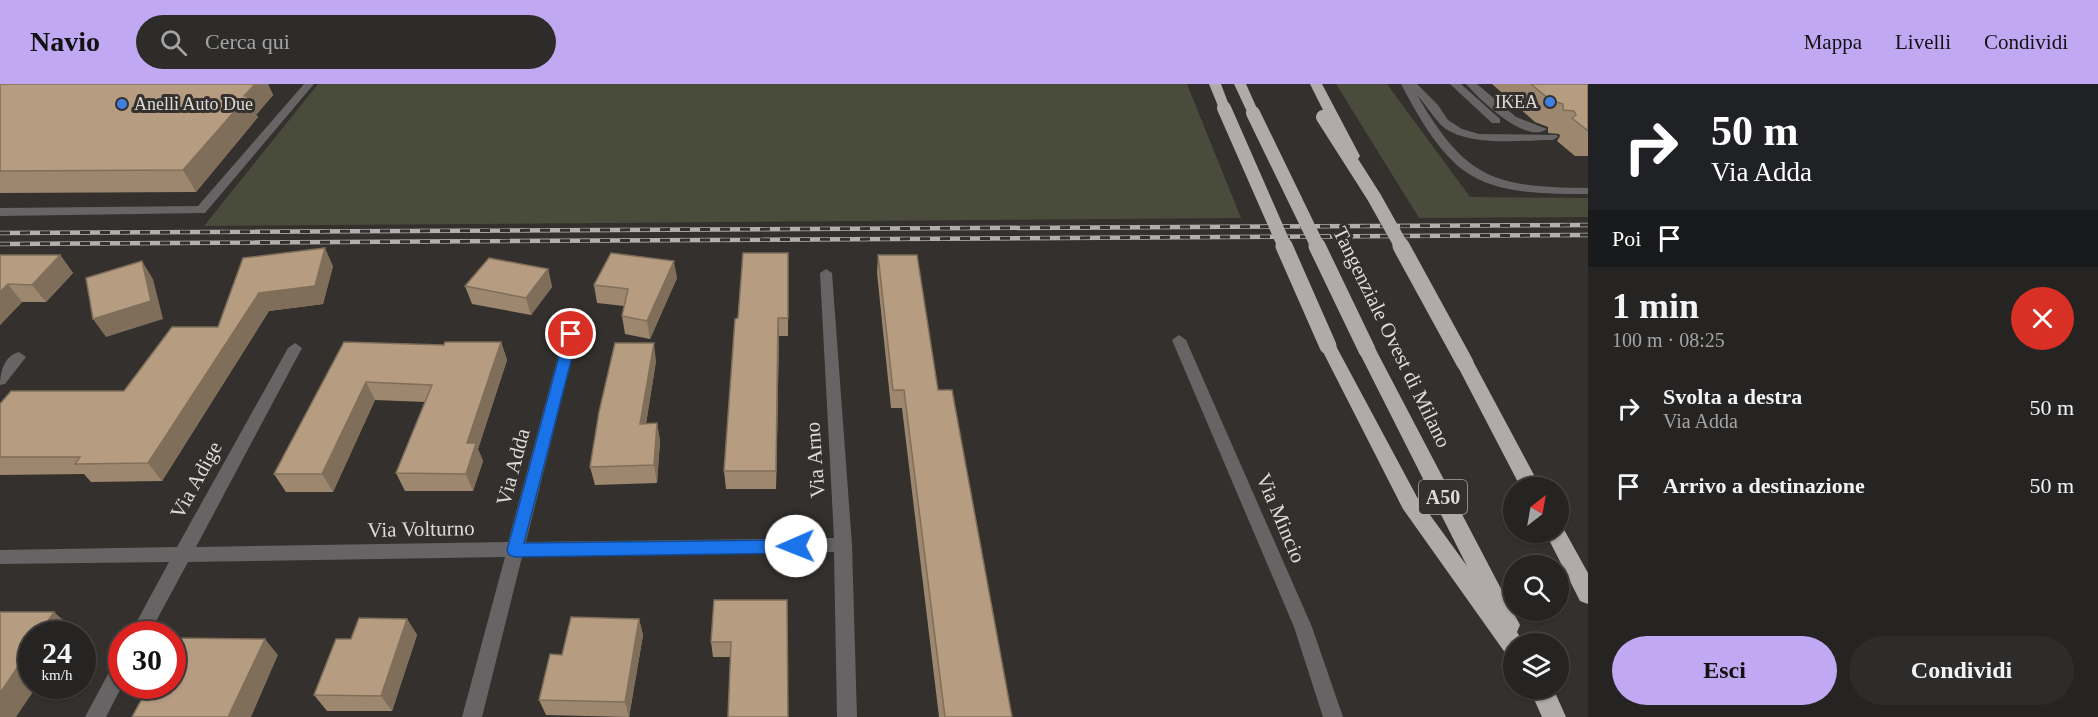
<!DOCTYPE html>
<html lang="it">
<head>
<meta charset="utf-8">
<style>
  body { margin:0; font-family:Georgia,serif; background:#2e2c2a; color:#f1f3f6; height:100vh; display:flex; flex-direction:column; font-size:22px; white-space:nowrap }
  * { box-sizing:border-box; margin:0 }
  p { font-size:20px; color:#a4a4a5 }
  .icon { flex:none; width:33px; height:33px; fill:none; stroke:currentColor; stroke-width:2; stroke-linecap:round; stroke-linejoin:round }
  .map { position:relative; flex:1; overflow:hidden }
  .details { display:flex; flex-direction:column; background:#262422; width:510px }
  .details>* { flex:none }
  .top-card { background:#202124; color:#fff; overflow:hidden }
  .needle { width:39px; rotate:31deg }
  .controls { position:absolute; left:1503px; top:393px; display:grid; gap:12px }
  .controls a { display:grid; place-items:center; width:66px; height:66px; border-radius:50%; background:#262422; box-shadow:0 2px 4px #0004,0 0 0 2px #424140; font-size:30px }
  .speed { position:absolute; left:18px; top:537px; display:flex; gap:12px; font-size:30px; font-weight:700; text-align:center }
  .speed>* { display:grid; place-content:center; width:78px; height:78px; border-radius:50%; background:#262422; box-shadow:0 2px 4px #0004,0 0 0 2px #424140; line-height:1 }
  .speed small { font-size:15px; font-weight:400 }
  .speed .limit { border:9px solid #d22; background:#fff; color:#111 }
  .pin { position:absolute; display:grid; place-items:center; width:51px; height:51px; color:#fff; margin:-26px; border:3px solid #fff; border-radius:50%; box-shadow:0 2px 6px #0007 }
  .me { position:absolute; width:66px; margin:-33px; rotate:269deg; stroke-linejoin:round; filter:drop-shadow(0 0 4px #0008) }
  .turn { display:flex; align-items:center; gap:21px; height:126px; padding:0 24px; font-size:27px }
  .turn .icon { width:78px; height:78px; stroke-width:2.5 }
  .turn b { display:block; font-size:42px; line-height:51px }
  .then { display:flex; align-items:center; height:57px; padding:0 24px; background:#0003; gap:12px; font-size:22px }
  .round { display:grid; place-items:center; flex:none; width:63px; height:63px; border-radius:32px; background:#2e2c2a }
  .headline { display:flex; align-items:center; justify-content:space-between; height:102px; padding:0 24px }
  h1 { font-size:36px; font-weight:700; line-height:45px }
  .button { display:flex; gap:12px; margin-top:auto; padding:12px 24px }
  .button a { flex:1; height:69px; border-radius:36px; background:#c1a8f3; color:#111; font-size:24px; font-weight:700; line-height:69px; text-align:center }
  .button a+a { background:#2e2c2a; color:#f1f3f6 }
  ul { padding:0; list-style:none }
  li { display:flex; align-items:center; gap:18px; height:78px; padding:0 24px }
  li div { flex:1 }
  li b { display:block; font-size:22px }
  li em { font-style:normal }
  header { display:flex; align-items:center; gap:36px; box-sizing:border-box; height:84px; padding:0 30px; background:#c1a8f3; color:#111 }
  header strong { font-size:28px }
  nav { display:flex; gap:33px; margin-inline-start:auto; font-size:21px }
  .search { width:420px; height:54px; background:#2e2c2a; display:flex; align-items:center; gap:15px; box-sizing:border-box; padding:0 21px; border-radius:33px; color:#a4a4a5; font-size:22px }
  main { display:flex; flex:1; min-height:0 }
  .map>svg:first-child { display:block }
  .green { fill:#494c3a }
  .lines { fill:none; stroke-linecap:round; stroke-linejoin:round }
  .minor { fill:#666464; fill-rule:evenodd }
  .highway { fill:#b0abaa; fill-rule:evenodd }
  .rail-casing { stroke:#b2b0ae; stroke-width:4.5 }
  .rail { stroke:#33302d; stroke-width:3; stroke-dasharray:10; stroke-linecap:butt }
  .highway-bridge-far1 { stroke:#b0abaa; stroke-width:14 }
  .highway-bridge { stroke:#b0abaa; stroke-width:17 }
  .wall { fill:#9d876f }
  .shaded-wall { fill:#7f6e5a }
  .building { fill:#b69d81; stroke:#7f6e5a; stroke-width:1.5 }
  .route { fill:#1a73e8; stroke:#114b97; stroke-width:1.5 }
  .shop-dot { fill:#3f7fe0; stroke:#33302d; stroke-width:2 }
  .labels { text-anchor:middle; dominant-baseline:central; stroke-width:6; stroke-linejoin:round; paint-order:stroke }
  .far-poi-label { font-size:18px; fill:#dedcda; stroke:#33302d; text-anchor:end }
  .shield { fill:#33302d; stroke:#aba8a6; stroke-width:1.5 }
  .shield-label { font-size:20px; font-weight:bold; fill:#dedcda }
  .street-label { font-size:21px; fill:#dedcda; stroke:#33302d }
</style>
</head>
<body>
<header>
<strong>Navio</strong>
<div class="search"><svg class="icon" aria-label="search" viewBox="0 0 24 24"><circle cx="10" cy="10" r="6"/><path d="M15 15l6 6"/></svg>Cerca qui</div>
<nav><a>Mappa</a><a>Livelli</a><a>Condividi</a></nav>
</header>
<main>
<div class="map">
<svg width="1588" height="633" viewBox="0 0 1588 633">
  <rect width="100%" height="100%" fill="#33302d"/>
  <g class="green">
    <polygon points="318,0 1187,0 1241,134 204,142"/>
    <polygon points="1336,0 1387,0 1470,113 1588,114 1588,133 1419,134"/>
  </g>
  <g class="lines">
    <g class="minor">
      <polygon points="304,0 314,0 205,129 0,132 0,124 198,122"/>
      <path d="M1401 0H1417L1438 21 1448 36 1462 45 1479 50 1557 51 1558 53 1553 56C1522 56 1464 64 1440 40 1432 31 1425 20 1417 11 1466 95 1493 103 1588 104V110C1548 110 1496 111 1463 86 1436 65 1417 30 1401 0Z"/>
      <polygon points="1450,0 1461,0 1500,35 1500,39 1492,39"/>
      <path d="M1466 0H1477L1516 33 1547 45C1526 61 1479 15 1466 0Z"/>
      <polygon points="826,185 832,189 852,461 857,633 837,633 834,468 522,473 482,633 462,633 505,473 188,478 149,550 130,550 169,478 0,480 0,466 177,463 288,264 295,259 302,264 196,463 508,458 564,250 571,245 578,250 526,458 834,454 820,189"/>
      <polygon points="1179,251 1186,256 1312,543 1343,633 1323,633 1294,543 1172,256"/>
      <path d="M19 268 26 273 5 300 0 301C0 288 4 272 19 268Z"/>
      <polygon points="122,574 122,602 106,633 85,633 115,577"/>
    </g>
    <g class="highway">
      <polygon points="1209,0 1221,0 1230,24 1228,27 1220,27"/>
      <polygon points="1234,0 1246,0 1259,29 1257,32 1249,32"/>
      <polygon points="1310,0 1322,0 1360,72 1358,75 1353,76 1346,72"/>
      <polygon points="1328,256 1334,258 1336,262 1417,413 1467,482 1358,266 1361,262 1373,262 1376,266 1520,541 1517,548 1524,560 1514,560 1514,573 1506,570 1403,425 1320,262 1322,258"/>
      <polygon points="1465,273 1471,275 1474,279 1541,404 1521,404 1456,279 1459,275"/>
      <polygon points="1558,441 1562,442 1588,489 1588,520 1580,517 1545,448 1558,448"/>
      <polygon points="1529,604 1553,604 1566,633 1542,633"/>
    </g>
    <g class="rail-casing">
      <g id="rail">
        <polyline points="0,149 1588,141"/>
        <polyline points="0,160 1588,151"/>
      </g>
    </g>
    <use href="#rail" class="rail"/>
    <g class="highway-bridge-far1">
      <polyline points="1224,24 1285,163"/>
      <polyline points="1253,29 1318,163"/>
      <polyline points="1323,33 1374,113 1402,163"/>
    </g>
    <g class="highway-bridge">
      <polyline points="1284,162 1328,262"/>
      <polyline points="1317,162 1367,266"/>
      <polyline points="1401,162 1465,279"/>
    </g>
  </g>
  <g class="wall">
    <polygon points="0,0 268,0 273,11 256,31 258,33 196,108 0,109"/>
    <polygon points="1492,0 1588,0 1588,72 1575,72 1557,57 1560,52 1559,50 1548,49 1548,43 1535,38"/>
    <polygon points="788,169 788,252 779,252 776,405 726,405 724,387 738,234"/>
    <polygon points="0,171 60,171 73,189 46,218 22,218 0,241"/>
    <polygon points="878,171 938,306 1012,633 939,633 902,324 891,324 877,189"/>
    <polygon points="333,182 323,220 269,227 162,397 91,398 84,390 0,391 0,320 124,307 218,243"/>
    <polygon points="548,185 552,203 531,231 472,220 465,202"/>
    <polygon points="677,194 650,255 625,250 622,232 624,222 597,219 594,201"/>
    <polygon points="344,258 444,261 501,258 507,276 478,365 483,377 473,407 405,407 396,389 425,318 375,316 333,408 286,408 274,390"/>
    <polygon points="656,277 646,340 657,339 660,357 657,399 595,401 590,383"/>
    <polygon points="787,516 730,573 713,573 711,558"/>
    <polygon points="407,535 417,551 392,627 327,627 314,611 351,555"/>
    <polygon points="639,535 643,551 629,633 546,631 539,616 562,571"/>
  </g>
  <g class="shaded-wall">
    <polygon points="255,0 268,0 273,11 256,31 258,33 196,108 183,86"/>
    <polygon points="325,164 333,182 323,220 269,227 162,397 148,379 259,209"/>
    <polygon points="60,171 73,189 46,218 32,201"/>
    <polygon points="142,177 153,195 163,235 106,253 93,235"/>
    <polygon points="674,177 677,194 650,255 647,237"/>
    <polygon points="548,185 552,203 531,231 526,214"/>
    <polygon points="8,200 22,218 0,241 0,208"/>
    <polygon points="778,234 779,252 776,405 776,387"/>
    <polygon points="501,258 507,276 478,365 483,377 473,407 466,390 467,359"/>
    <polygon points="654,259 656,277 643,358 640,340"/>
    <polygon points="366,298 375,316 333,408 322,390"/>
    <polygon points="657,339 660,357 657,399 654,381"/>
    <polygon points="54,528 73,545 69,550 39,550"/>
    <polygon points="407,535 417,551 392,627 381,612"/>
    <polygon points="639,535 643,551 629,633 625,618"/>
    <polygon points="265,555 278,571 251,633 228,633"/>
    <polygon points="32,562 32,602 37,602 16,633 0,633 0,609"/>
  </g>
  <g class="building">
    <polygon points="0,0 255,0 244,12 248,12 183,86 0,87"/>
    <polygon points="1531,0 1588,0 1588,47 1572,34 1576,31 1574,27 1563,26 1563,20 1550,16"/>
    <polygon points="325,164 315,202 259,209 148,379 75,380 80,373 0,373 0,320 11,307 124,307 172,243 218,243 243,174"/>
    <polygon points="611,169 674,177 647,237 622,232 628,205 594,201"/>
    <polygon points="743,169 788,169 788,234 778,234 776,387 724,387 735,235 738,234"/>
    <polygon points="0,171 60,171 32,201 8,200 0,208"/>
    <polygon points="878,171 917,171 938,306 952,306 1012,633 945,633 904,306 893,306"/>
    <polygon points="489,174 548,185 526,214 465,202"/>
    <polygon points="142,177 151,217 93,235 86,194"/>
    <polygon points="344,258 444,261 445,258 501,258 467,359 476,359 466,390 396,389 432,301 366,298 322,390 274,390"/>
    <polygon points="615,259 654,259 640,340 657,339 654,381 590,383 599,328"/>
    <polygon points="714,516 787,516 788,633 728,633 731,558 711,558"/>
    <polygon points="0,528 54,528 39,550 32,550 32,562 0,609"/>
    <polygon points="571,533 639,535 625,618 539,616 550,570 562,571"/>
    <polygon points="359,534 407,535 381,612 314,611 336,555 351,555"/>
    <polygon points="175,554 265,555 228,633 132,633 149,602 172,602 172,560"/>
  </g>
  <polygon class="route" points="571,246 578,250 524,459 796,456 802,457 804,462 802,467 796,469 515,473 509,471 507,466 565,250"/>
  <g class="shop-dot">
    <circle cx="1550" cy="18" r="6"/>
    <circle cx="122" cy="20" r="6"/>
  </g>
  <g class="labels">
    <g class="far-poi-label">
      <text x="1538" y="18">IKEA</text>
      <text x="134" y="20" text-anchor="start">Anelli Auto Due</text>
    </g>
    <rect class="shield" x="1419" y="396" width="48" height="34" rx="4.5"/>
    <g class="shield-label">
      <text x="1443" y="413">A50</text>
    </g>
    <g class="street-label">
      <text transform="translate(1392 253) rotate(64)">Tangenziale Ovest di Milano</text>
      <text transform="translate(815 376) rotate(-94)">Via Arno</text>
      <text transform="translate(513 383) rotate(-75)">Via Adda</text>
      <text transform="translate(196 396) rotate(-61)">Via Adige</text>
      <text transform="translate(1281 434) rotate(67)">Via Mincio</text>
      <text transform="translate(421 445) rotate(-1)">Via Volturno</text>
    </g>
  </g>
</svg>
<div class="controls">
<a><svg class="needle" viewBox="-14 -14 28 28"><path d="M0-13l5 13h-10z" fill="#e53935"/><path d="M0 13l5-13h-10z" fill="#a4a4a5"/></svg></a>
<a><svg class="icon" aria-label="search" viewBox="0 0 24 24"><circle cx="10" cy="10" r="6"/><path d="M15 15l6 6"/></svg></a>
<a><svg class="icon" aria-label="layers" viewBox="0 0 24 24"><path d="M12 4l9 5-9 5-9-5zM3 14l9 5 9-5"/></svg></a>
</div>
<div class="speed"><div>24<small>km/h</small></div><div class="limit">30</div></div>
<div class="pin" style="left:571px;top:250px;background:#d93025"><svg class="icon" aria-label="arrive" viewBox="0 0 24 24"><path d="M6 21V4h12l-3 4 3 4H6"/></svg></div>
<svg class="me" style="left:796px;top:462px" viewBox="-20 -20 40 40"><circle r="19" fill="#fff"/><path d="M0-13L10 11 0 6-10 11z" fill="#1a73e8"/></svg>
</div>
<section class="details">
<div class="top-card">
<div class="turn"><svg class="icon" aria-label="right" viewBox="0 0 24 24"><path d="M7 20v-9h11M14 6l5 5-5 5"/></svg><div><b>50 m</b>Via Adda</div></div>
<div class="then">Poi<svg class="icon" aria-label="arrive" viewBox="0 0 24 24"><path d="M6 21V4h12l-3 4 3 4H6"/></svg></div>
</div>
<div class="headline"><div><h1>1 min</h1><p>100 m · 08:25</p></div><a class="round" style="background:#d93025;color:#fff"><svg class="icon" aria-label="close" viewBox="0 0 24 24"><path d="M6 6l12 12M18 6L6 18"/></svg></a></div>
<ul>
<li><svg class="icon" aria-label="right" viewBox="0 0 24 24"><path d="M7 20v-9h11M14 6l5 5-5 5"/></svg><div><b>Svolta a destra</b><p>Via Adda</p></div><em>50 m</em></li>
<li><svg class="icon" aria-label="arrive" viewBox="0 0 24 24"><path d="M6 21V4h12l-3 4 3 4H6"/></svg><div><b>Arrivo a destinazione</b></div><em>50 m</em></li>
</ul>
<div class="button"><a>Esci</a><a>Condividi</a></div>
</section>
</main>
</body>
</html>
